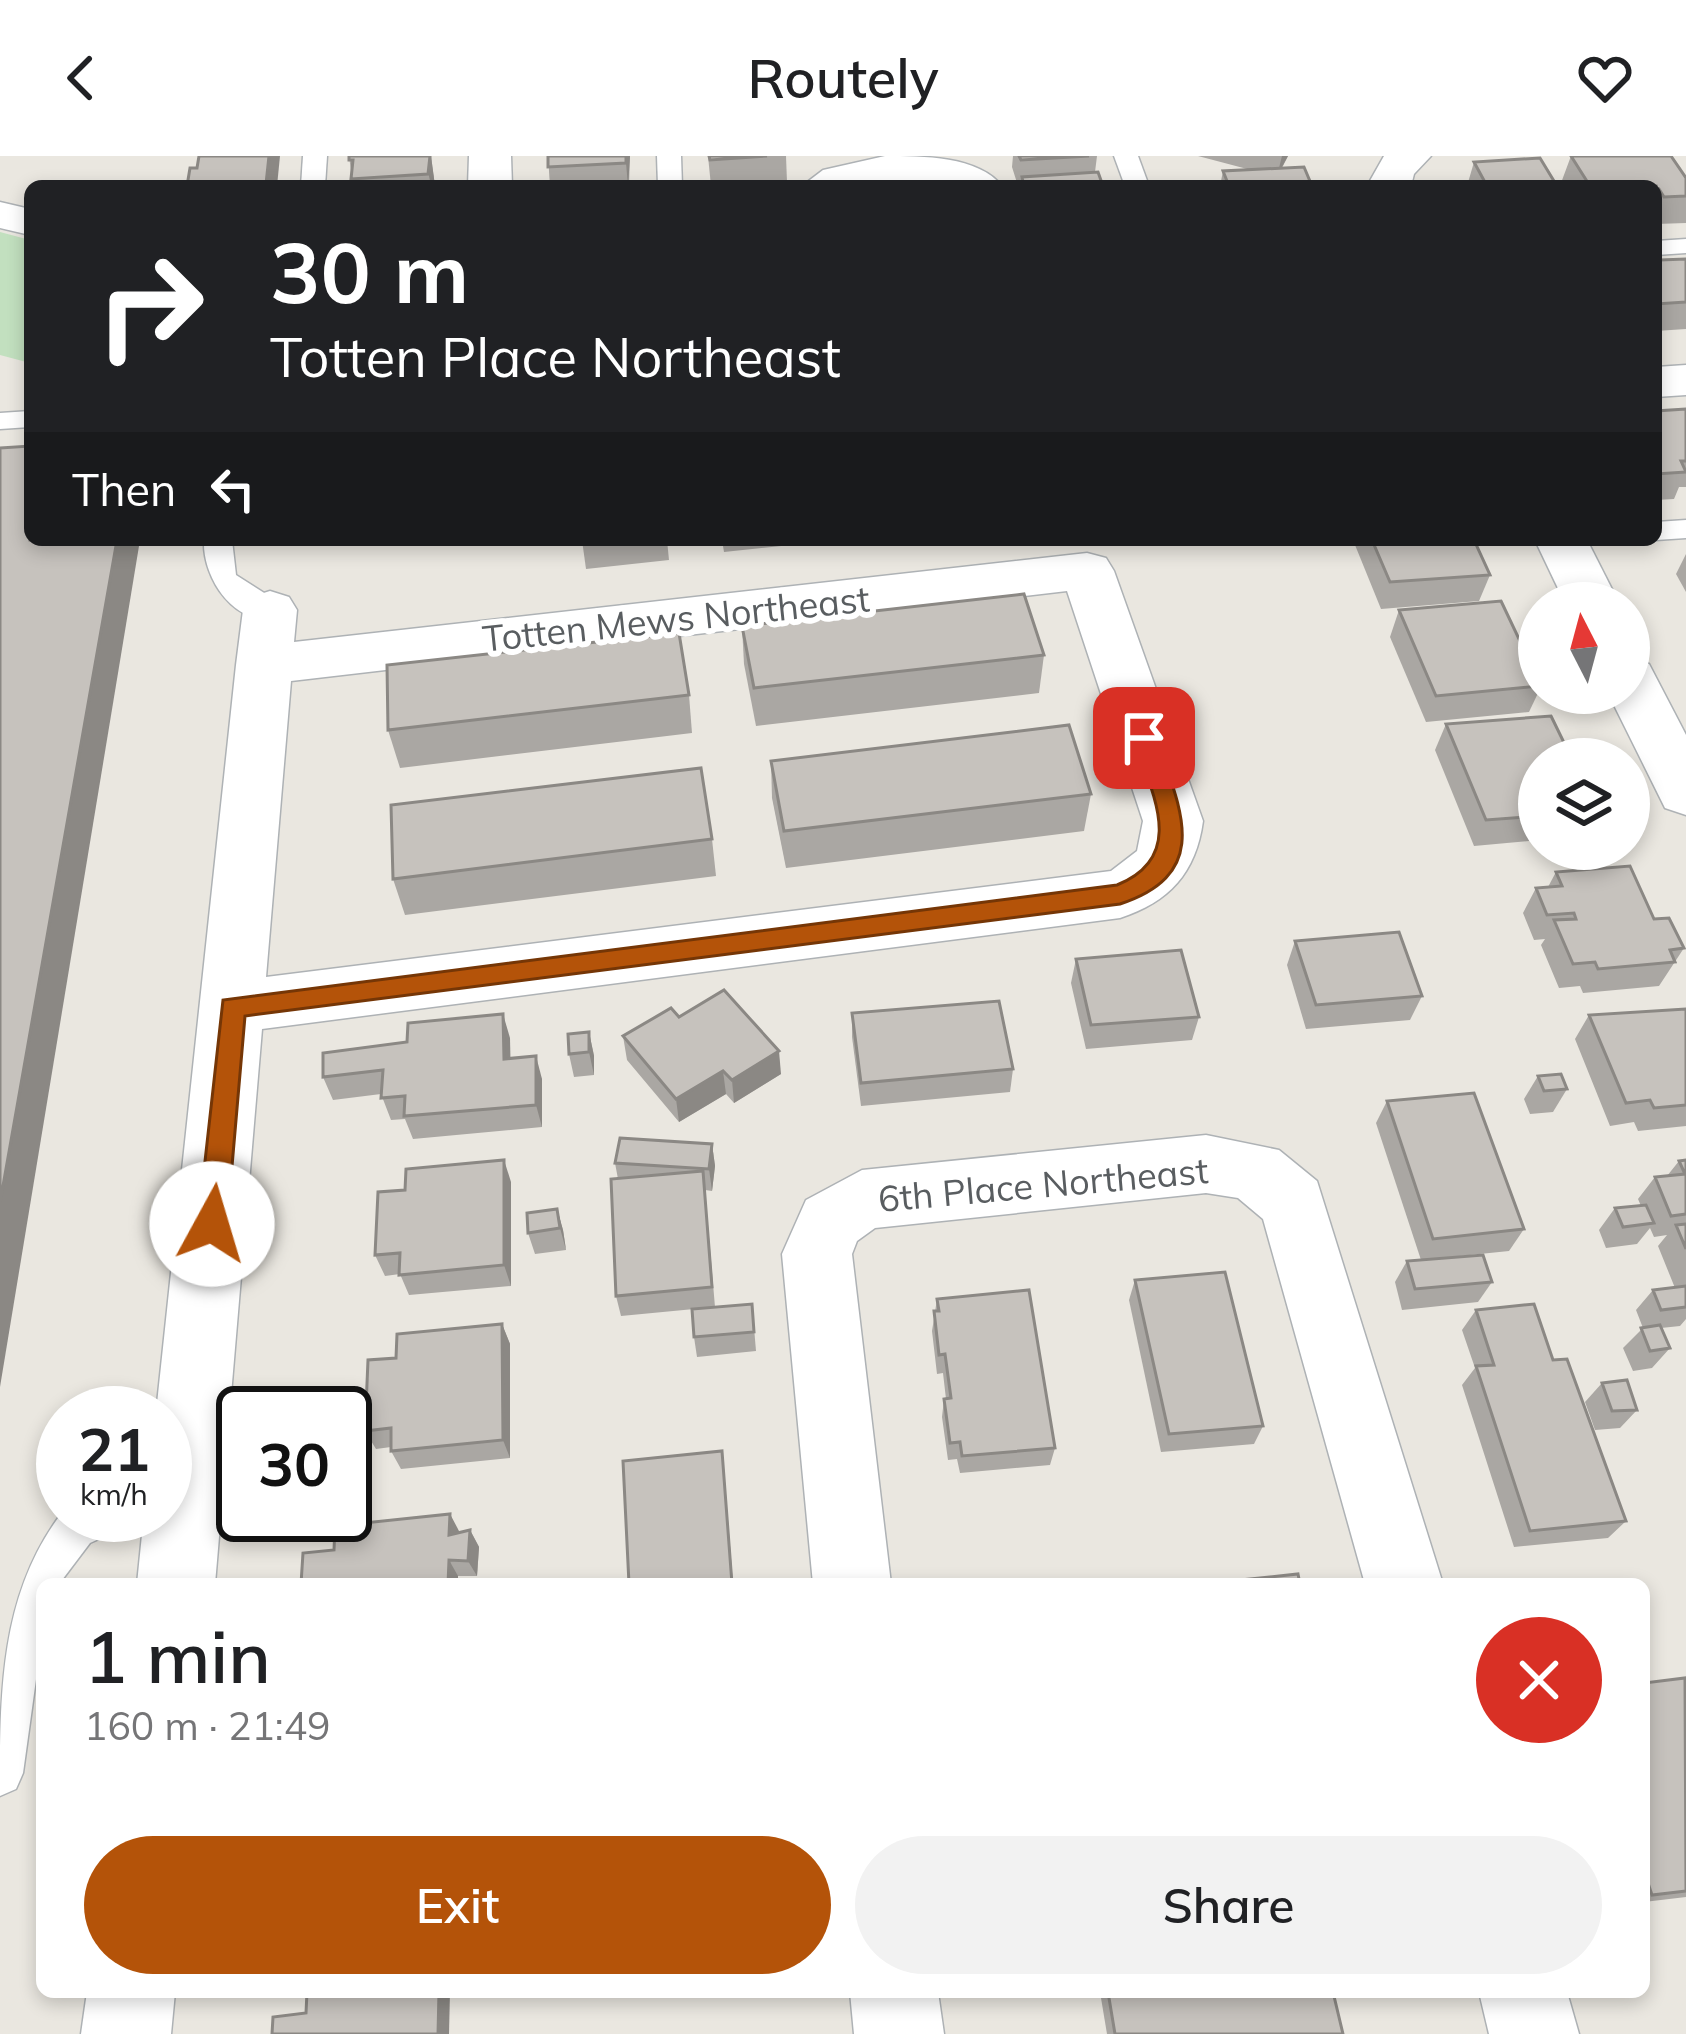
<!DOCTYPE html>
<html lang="en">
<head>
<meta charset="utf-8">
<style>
  body { margin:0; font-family:Mulish,sans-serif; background:#f2f2f2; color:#202124; height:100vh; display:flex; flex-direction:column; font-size:45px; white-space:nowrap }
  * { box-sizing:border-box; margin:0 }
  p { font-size:39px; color:#757577 }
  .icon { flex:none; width:66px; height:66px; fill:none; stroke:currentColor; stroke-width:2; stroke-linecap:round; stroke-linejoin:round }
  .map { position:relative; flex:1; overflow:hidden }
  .sheet { position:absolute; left:36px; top:1422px; width:1614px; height:420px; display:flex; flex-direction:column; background:#fff; border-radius:18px; box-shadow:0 6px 18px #0003 }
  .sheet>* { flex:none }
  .guide { position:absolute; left:24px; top:24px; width:1638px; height:366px; border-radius:18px; box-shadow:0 6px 18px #0003; background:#202124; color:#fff; overflow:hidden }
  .needle { width:78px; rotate:354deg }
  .buttons { position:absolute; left:1518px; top:426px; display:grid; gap:24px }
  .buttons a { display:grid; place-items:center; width:132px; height:132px; border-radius:50%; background:#fff; box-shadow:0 6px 18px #0003; font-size:60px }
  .speed { position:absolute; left:36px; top:1230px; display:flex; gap:24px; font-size:60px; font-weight:700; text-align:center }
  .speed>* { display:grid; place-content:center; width:156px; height:156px; border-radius:50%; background:#fff; box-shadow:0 6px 18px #0003; line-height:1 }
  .speed small { font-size:30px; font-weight:400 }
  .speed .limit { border:6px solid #111; border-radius:18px; background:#fff; color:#111 }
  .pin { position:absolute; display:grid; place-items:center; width:102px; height:102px; color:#fff; margin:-51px; border-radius:24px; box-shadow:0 6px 18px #0006 }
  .me { position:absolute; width:132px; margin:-66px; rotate:6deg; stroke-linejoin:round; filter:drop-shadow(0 0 9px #0008) }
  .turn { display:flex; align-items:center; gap:42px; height:252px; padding:0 48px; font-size:54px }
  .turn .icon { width:156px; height:156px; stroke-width:2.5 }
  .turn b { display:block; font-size:84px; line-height:102px }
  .then { display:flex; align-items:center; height:114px; padding:0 48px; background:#0003; gap:24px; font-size:45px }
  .round { display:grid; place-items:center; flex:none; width:126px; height:126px; border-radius:63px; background:#f2f2f2 }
  .summary { display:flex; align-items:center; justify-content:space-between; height:204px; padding:0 48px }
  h1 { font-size:72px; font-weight:600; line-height:90px }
  .button { display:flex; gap:24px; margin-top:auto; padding:24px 48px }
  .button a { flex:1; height:138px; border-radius:72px; background:#b45309; color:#fff; font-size:48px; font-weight:600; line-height:138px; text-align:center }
  .button a+a { background:#f2f2f2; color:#202124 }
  header { display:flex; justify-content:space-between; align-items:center; height:156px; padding:0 48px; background:#fff; font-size:54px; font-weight:600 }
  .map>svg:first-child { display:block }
  .green { fill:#c2e0bf }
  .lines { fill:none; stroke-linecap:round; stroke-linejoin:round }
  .service-casing { stroke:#aeb2b5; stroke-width:3 }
  .minor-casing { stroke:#aeb2b5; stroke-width:3 }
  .service { fill:#fff; fill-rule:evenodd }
  .minor { fill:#fff; fill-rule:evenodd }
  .wall { fill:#aaa7a3 }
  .shaded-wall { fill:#8b8884 }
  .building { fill:#c6c2bd; stroke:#8b8884; stroke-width:3 }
  .route { fill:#b45309; stroke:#753606; stroke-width:3 }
  .labels { text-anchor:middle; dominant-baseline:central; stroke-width:12; stroke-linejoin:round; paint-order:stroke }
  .street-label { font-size:36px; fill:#595d60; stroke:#fff }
</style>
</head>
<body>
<header><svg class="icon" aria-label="back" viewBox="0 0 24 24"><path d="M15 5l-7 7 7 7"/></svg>Routely<svg class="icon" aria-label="heart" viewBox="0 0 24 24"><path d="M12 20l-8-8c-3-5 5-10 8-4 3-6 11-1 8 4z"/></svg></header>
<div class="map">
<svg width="1686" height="1878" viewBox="0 0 1686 1878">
  <rect width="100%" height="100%" fill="#eae7e0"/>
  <polygon class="green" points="0,76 30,84 30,207 0,199"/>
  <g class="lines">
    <g class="service-casing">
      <g id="service">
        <polygon points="303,0 327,0 325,30 301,30"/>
        <polygon points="657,0 681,0 682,30 658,30"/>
        <polygon points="1114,0 1138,0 1149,30 1125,30"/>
        <polygon points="1686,83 1686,97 1656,99 1656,85"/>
        <polygon points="30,255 30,271 0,273 0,257"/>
        <polygon points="1686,364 1686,382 1656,384 1655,384 1656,366"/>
        <path d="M204 384H232L236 419 280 447 285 454 280 461C236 474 202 422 204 384Z"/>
        <path d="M61 1358 127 1359 121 1373 90 1387 59 1428H42V1480L23 1617 16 1633 0 1640C0 1536 0 1439 61 1358Z"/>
      </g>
    </g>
    <g class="minor-casing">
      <g id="minor">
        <polygon points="469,0 511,0 512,30 468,30"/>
        <path d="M885 0C923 0 978 0 1002 30L903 25 802 30 823 14Z"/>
        <polygon points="1384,0 1431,0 1414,18 1411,30 1367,30"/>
        <polygon points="0,46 30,53 30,79 0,72"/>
        <polygon points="1686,209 1686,239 1656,241 1656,211"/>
        <polygon points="1535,384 1587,384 1619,447 1565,447"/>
        <path d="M1087 397 1106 402 1114 415 1203 665C1196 717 1169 746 1120 762L262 873 215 1428H137L144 1359H165V1257H156L236 509 243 454 251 441 270 435 289 441 297 454 294 486ZM1067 435 1143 665 1137 695 1111 715 266 821 291 525Z"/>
        <polygon points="1629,502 1649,508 1686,579 1686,659 1665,652 1608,537 1629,537"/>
        <polygon points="1206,979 1279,994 1317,1025 1443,1428 1365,1428 1263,1063 1238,1042 1206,1037 875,1072 857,1085 852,1098 891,1428 813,1428 782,1098 806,1044 862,1014"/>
        <polygon points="87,1836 175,1836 171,1878 81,1878"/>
        <polygon points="850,1836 938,1836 944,1878 854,1878"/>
        <polygon points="1479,1836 1567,1836 1579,1878 1489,1878"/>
      </g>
    </g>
    <use href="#service" class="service"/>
    <use href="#minor" class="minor"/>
  </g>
  <g class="wall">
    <polygon points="349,0 431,0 435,30 353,30"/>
    <polygon points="548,0 630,0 629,30 550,30"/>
    <polygon points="708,0 786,0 787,26 711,30"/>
    <polygon points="1013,0 1097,0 1095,16 1103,30 1018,30 1012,11"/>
    <polygon points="1198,0 1288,0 1282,12 1312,30 1220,30 1223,15 1251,14"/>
    <polygon points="1571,0 1686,22 1686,67 1656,68 1656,30 1563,30 1561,27"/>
    <polygon points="1474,6 1557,30 1467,30"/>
    <polygon points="1656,98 1660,104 1686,103 1686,173 1656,175"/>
    <polygon points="1686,253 1686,331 1679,331 1674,343 1656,344 1656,255"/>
    <polygon points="582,384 667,384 669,404 586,413"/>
    <polygon points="722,384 839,384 724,396"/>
    <polygon points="1353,384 1474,384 1490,419 1479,445 1381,453"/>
    <polygon points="1686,398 1686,436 1676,418"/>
    <polygon points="1399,454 1539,525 1539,535 1529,556 1426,566 1390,481"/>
    <polygon points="742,470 1044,499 1039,537 756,570 744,508"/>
    <polygon points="689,539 692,577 400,612 388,574"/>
    <polygon points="1446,568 1539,603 1539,684 1474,690 1435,594"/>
    <polygon points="771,605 1091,638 1084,675 786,712 772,642"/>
    <polygon points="712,683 716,720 405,759 393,723"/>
    <polygon points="1556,716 1654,763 1684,792 1659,830 1583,837 1580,830 1559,832 1541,789 1545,783 1534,784 1523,757 1536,732 1548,731"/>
    <polygon points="1295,785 1422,840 1410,864 1306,873 1287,809"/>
    <polygon points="1076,803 1199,861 1192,884 1086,893 1071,827"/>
    <polygon points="1686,853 1686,970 1638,975 1634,966 1610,970 1575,883 1589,859"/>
    <polygon points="852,857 1013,913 1010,936 861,950 852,881"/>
    <polygon points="679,861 781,918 734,947 726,938 679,966 627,904 623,880"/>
    <polygon points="589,876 594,900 594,919 574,921 569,898"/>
    <polygon points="510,882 510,903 542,923 542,971 413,983 405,963 391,964 381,938 333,944 323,921 407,886"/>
    <polygon points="1538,920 1567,933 1553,956 1530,958 1524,943"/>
    <polygon points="1387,945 1524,1073 1509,1095 1421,1104 1376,967"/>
    <polygon points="712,988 715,1010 712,1035 705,1034 715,1151 621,1160 616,1140 618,1023 615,1007"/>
    <polygon points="1686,1004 1686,1163 1680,1170 1661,1172 1670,1192 1652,1212 1633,1215 1623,1192 1643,1172 1636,1154 1653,1134 1675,1132 1658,1090 1667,1079 1654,1081 1650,1072 1637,1088 1606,1092 1599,1074 1615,1052 1641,1050 1638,1043 1655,1021 1667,1020 1679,1005"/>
    <polygon points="511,1026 511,1130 409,1139 400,1118 385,1120 375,1099"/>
    <polygon points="557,1053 563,1074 566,1094 535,1098 528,1077"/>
    <polygon points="1407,1105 1492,1126 1478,1146 1402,1154 1395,1126"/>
    <polygon points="1135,1124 1263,1270 1254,1288 1161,1296 1129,1144"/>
    <polygon points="937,1143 1055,1292 1050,1309 960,1317 957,1303 948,1304 942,1261 944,1243 946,1243 943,1217 937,1218 932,1175"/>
    <polygon points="752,1148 756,1195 697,1201 694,1181"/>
    <polygon points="1476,1154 1626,1365 1608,1382 1514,1391 1462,1229 1475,1212 1462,1174"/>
    <polygon points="502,1168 510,1188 510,1302 401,1313 391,1295 391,1291 376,1293 365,1275 396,1202"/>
    <polygon points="1602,1227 1637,1254 1620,1272 1595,1274 1585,1246"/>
    <polygon points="450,1358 459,1377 470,1374 479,1391 477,1420 458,1420 458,1428 301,1428 334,1394"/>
    <polygon points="1686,1525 1686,1741 1644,1746 1644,1527"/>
    <polygon points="1100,1836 1333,1836 1343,1878 1107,1878"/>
  </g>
  <g class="shaded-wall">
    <polygon points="269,0 280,0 277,30 267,30 266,28"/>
    <polygon points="425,0 431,0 435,30 431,30"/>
    <polygon points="626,0 630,0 628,30 626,7"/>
    <polygon points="1282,0 1288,0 1277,20"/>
    <polygon points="117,384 140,384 0,1231 0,1047"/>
    <polygon points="503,858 510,882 511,927 504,903"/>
    <polygon points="589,876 594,900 594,919 589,896"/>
    <polygon points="779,895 781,918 734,947 732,924"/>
    <polygon points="536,900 542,923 542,971 536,949"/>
    <polygon points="723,915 726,938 679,966 676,943"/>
    <polygon points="712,988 715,1010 712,1035 709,1013"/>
    <polygon points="504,1004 511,1026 511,1130 504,1109"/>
    <polygon points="557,1053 563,1074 566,1094 560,1072"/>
    <polygon points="502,1168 510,1188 510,1302 503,1284"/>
    <polygon points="722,1295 724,1313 733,1428 732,1428"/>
    <polygon points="450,1358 459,1375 459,1395 449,1379"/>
    <polygon points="470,1374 479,1391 477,1420 468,1405"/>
    <polygon points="449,1404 458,1420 458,1428 448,1428"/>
    <polygon points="439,1836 450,1836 449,1878 438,1878"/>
  </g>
  <g class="building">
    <polygon points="199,0 269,0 266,28 187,30 190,12 197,12"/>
    <polygon points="349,0 430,0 428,18 351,23 353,4 349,4"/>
    <polygon points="548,0 626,0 626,7 548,11"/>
    <polygon points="709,0 767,0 710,4"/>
    <polygon points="1019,0 1089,0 1021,4"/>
    <polygon points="1571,0 1671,0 1686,22 1686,40 1664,41 1659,33 1656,34 1656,30 1590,30"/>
    <polygon points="1540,2 1557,30 1487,30 1474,6"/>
    <polygon points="1304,11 1312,30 1229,30 1223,15"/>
    <polygon points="1098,16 1103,30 1024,30 1022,21"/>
    <polygon points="1656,98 1660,104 1686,103 1686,146 1656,148"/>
    <polygon points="1686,253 1686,305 1681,305 1686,316 1656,318 1656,255"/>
    <polygon points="30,290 30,384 117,384 0,1047 0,292"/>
    <polygon points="1372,384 1474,384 1490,419 1390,426"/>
    <polygon points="1024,438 1044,499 754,532 742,470"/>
    <polygon points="1501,445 1539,525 1539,530 1436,540 1399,454"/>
    <polygon points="679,477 689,539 388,574 387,509"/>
    <polygon points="1551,560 1572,603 1539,603 1539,660 1486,664 1446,568"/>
    <polygon points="1069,569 1091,638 784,675 771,605"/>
    <polygon points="701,612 712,683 393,723 391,649"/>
    <polygon points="1630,710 1654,763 1669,762 1684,792 1670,794 1675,806 1598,813 1595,806 1573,808 1554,764 1576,763 1574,757 1547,759 1536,732 1562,730 1556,716"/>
    <polygon points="1399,776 1422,840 1316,849 1295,785"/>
    <polygon points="1181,794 1199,861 1091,869 1076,803"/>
    <polygon points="724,834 779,895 732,924 723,915 676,943 623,880 671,852 679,861"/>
    <polygon points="999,845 1013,913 861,927 852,857"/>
    <polygon points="1686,853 1686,949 1654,952 1650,944 1626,947 1589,859"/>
    <polygon points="503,858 504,903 536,900 536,949 404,960 405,940 381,942 383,914 323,921 323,897 407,886 408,867"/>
    <polygon points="589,876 589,896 569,898 568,878"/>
    <polygon points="1561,918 1567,933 1544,935 1538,920"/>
    <polygon points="1474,937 1524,1073 1433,1083 1387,945"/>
    <polygon points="620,982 712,988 709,1013 615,1007"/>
    <polygon points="504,1004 504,1109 399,1119 400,1097 375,1099 378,1036 405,1034 406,1013"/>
    <polygon points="1686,1004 1686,1058 1671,1060 1655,1021 1685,1018 1679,1005"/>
    <polygon points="703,1015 712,1131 616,1140 611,1023"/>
    <polygon points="1646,1049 1654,1067 1623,1071 1615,1052"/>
    <polygon points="557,1053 560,1072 528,1077 527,1057"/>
    <polygon points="1686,1068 1686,1093 1676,1069"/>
    <polygon points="1483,1099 1492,1126 1415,1133 1407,1105"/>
    <polygon points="1225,1116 1263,1270 1169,1278 1135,1124"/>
    <polygon points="1686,1130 1686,1151 1661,1154 1653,1134"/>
    <polygon points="1029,1134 1055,1292 962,1300 960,1286 950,1287 944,1243 951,1242 945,1198 939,1199 934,1155 939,1155 937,1143"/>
    <polygon points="752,1148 754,1176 694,1181 692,1153"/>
    <polygon points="1534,1148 1553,1204 1567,1203 1626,1365 1530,1375 1476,1210 1494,1209 1476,1154"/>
    <polygon points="502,1168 503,1284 391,1295 391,1272 365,1275 368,1204 396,1202 397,1178"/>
    <polygon points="1660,1169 1670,1192 1650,1195 1641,1172"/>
    <polygon points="1627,1224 1637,1254 1612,1255 1602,1227"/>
    <polygon points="722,1295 732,1428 629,1428 623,1305"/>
    <polygon points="450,1358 449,1379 470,1374 468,1405 449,1404 448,1428 301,1428 303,1397 334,1394 335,1370"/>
    <polygon points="1298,1418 1300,1428 1201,1428"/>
    <polygon points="1685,1522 1686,1735 1652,1739 1644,1715 1644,1527"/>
    <polygon points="307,1836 439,1836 438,1878 272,1878 273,1861 306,1857"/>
    <polygon points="1108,1836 1333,1836 1343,1878 1115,1878"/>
  </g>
  <path class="route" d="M1144 573 1156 582C1180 652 1214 717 1120 748L245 860 227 1068 223 1077 212 1081 202 1077 198 1068 223 844 1117 729C1189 700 1151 635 1133 582Z"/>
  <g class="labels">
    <g class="street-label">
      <text transform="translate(676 462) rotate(-6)">Totten Mews Northeast</text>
      <text transform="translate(1043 1028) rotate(-5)">6th Place Northeast</text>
    </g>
  </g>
</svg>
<div class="buttons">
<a><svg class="needle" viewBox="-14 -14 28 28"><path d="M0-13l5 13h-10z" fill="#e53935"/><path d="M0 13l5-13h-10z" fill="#757577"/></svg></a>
<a><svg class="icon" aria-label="layers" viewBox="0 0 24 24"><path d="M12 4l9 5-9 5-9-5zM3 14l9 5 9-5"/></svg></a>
</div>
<div class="speed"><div>21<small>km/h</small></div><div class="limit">30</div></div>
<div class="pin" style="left:1144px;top:582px;background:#d93025"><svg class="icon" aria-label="arrive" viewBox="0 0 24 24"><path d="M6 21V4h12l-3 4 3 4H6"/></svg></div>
<svg class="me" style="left:212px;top:1068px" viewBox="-20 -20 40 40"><circle r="19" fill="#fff"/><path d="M0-13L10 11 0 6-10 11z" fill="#b45309"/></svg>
<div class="guide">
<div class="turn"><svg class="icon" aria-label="right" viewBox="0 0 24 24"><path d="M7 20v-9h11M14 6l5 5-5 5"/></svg><div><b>30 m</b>Totten Place Northeast</div></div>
<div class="then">Then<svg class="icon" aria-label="left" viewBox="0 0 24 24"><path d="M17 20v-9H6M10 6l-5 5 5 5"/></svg></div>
</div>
<section class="sheet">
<div class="summary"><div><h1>1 min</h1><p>160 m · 21:49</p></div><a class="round" style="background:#d93025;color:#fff"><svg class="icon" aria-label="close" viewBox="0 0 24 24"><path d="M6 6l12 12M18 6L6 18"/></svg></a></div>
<div class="button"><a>Exit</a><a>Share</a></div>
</section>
</div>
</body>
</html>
